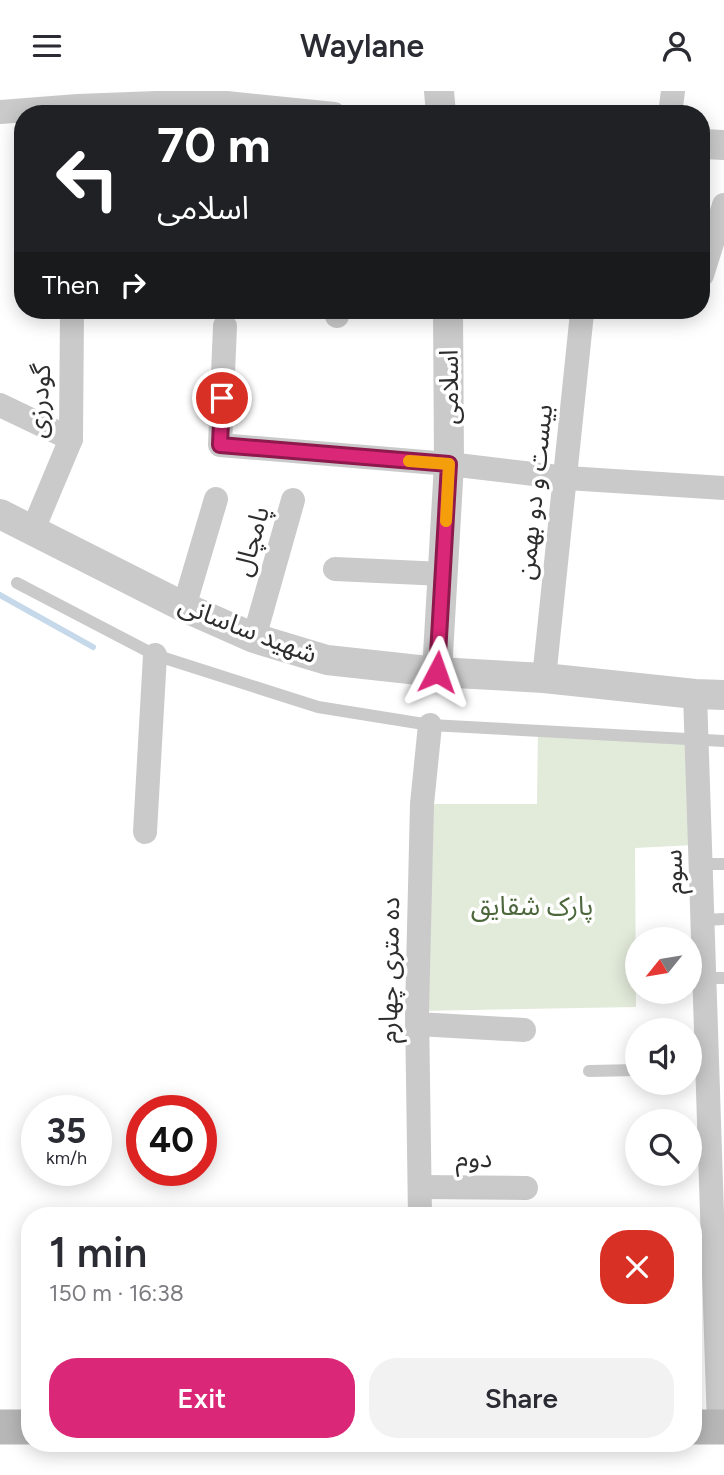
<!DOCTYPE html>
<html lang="en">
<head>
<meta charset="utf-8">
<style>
  body { margin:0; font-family:Figtree,"Noto Sans Arabic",sans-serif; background:#f2f2f3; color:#2b2b33; height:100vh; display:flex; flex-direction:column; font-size:26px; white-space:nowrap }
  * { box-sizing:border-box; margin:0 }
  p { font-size:23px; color:#7c7c81 }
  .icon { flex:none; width:38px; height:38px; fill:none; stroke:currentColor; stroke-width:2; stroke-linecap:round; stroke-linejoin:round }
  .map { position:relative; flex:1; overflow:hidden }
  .details { position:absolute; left:21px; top:1116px; width:681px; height:245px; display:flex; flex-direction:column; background:#fff; border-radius:28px; box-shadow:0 4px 18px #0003 }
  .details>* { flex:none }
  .banner { position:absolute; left:14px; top:14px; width:696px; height:214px; border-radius:28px; box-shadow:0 4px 18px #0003; background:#202124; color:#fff; overflow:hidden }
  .needle { width:46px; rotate:240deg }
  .buttons { position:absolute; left:625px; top:836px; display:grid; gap:14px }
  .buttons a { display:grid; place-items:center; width:77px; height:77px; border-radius:50%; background:#fff; box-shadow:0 4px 18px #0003; font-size:35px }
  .speed { position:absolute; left:21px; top:1004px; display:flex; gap:14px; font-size:35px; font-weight:700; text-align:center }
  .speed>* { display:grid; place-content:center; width:91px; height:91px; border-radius:50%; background:#fff; box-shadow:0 4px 18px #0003; line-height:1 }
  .speed small { font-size:18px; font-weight:400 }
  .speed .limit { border:10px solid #d22; background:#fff; color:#111 }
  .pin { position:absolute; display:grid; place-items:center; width:60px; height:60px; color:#fff; margin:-30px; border:4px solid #fff; border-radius:50%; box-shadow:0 2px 7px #0007 }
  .me { position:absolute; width:77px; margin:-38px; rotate:4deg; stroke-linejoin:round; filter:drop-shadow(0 0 5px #0008) }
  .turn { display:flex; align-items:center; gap:24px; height:147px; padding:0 28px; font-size:32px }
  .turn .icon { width:91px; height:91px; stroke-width:2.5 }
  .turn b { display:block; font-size:49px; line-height:60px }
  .then { display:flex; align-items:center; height:66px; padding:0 28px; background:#0003; gap:14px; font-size:26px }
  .round { display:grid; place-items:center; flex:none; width:74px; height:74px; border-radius:28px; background:#f2f2f3 }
  .head { display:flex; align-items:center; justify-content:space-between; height:119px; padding:0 28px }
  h1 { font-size:42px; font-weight:600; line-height:52px }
  .button { display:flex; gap:14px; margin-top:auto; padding:14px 28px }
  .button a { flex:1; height:80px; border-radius:28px; background:#db2777; color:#fff; font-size:28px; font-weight:600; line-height:80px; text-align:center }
  .button a+a { background:#f2f2f3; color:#2b2b33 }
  header { display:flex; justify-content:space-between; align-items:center; height:91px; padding:0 28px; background:#fff; font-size:32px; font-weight:600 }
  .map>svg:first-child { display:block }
  .green { fill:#e2eada }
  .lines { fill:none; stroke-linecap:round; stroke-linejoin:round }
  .stream { stroke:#c6d9ea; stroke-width:6 }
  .service { stroke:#cacaca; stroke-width:12 }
  .minor { stroke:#cacaca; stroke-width:24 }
  .tertiary { stroke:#cacaca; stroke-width:30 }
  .secondary { stroke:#b7b7b7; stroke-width:35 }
  .route-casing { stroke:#8e194d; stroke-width:18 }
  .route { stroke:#db2777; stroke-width:12 }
  .slow { stroke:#f59e0b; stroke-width:12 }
  .labels { text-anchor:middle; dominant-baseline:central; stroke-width:7; stroke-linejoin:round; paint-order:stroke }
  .street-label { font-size:26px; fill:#2d2d2d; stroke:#fff }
  .park-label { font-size:26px; fill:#4c673b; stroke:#fff }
</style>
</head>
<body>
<header><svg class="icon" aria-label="menu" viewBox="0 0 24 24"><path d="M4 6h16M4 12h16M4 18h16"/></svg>Waylane<svg class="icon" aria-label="person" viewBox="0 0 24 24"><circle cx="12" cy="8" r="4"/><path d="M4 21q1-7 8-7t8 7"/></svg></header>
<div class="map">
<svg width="724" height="1384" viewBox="0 0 724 1384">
  <rect width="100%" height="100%" fill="#fff"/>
  <polygon class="green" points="538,637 693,647 694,754 635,757 636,916 417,920 422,713 537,713"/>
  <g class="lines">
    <polyline class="stream" points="0,504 93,556"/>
    <g class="service">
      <polyline points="17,492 155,564 318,616 430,634 724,650"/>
      <polyline points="702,773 724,773"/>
      <polyline points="704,829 724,828"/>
      <polyline points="706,887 724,887"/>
      <polyline points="690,979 708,979"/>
      <polyline points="589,980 637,979"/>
    </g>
    <g class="minor">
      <polyline points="0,21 78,15 208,10 334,23"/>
      <polyline points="670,23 673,0"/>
      <polyline points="702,184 724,114"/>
      <polyline points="336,219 337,225"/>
      <polyline points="225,235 220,354 449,373 567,387 724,397"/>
      <polyline points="0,314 71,348"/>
      <polyline points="32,441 71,348 72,219"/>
      <polyline points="335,478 443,483"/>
      <polyline points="184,516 216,408"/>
      <polyline points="254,547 293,409"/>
      <polyline points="544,587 582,222"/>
      <polyline points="695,603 719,1336"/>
      <polyline points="145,741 155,564"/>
      <polyline points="417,933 524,939"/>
      <polyline points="420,1096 526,1097"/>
      <polyline points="420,1125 417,920 422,713 430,634"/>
    </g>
    <g class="tertiary">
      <polyline points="439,0 441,23"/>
      <polyline points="702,53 724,54"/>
      <polyline points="0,423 184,516 254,547 327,569 437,581 544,587 695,603 724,604"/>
      <polyline points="437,581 449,373 448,219"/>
    </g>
    <g class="secondary">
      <polyline points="0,1336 30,1336"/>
      <polyline points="693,1336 724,1336"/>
    </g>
  </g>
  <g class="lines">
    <g class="route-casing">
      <polyline id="route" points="222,307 220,354 449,373 437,581"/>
    </g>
    <use href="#route" class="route"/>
    <polyline class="slow" points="409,370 449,373 446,430"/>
  </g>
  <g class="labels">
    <g class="street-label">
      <text transform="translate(449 296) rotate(-90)">اسلامی</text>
      <text transform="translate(39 310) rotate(-86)">گودرزی</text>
      <text transform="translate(534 401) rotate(-84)">بیست و دو بهمن</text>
      <text transform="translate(251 450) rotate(-74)">پامچال</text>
      <text transform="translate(248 538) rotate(21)">شهید ساسانی</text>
      <text transform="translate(673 781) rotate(-92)">سوم</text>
      <text transform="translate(389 879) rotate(-89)">ده متری چهارم</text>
      <text transform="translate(474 1067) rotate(1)">دوم</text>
    </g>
    <g class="park-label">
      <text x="532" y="815">پارک شقایق</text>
    </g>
  </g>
</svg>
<div class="buttons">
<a><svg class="needle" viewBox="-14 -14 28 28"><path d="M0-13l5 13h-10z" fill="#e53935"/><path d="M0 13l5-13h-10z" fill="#7c7c81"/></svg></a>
<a><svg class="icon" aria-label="sound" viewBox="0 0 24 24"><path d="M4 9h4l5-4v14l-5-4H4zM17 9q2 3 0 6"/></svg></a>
<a><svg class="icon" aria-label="search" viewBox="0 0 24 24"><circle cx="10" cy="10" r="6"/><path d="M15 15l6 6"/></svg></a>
</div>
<div class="speed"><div>35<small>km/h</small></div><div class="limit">40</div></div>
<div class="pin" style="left:222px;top:307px;background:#d93025"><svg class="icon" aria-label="arrive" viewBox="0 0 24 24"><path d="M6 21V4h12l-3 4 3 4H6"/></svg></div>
<svg class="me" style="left:437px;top:581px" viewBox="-20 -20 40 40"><path d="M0-17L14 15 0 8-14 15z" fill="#db2777" stroke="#fff" stroke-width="4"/></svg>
<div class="banner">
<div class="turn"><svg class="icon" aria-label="left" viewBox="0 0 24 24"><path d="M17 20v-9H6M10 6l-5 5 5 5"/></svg><div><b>70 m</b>اسلامی</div></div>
<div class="then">Then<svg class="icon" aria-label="right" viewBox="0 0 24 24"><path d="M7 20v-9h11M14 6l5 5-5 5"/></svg></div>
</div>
<section class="details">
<div class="head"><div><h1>1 min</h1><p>150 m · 16:38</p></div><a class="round" style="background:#d93025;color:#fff"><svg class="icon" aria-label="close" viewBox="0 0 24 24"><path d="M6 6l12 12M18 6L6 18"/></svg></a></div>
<div class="button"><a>Exit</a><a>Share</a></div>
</section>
</div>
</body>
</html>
